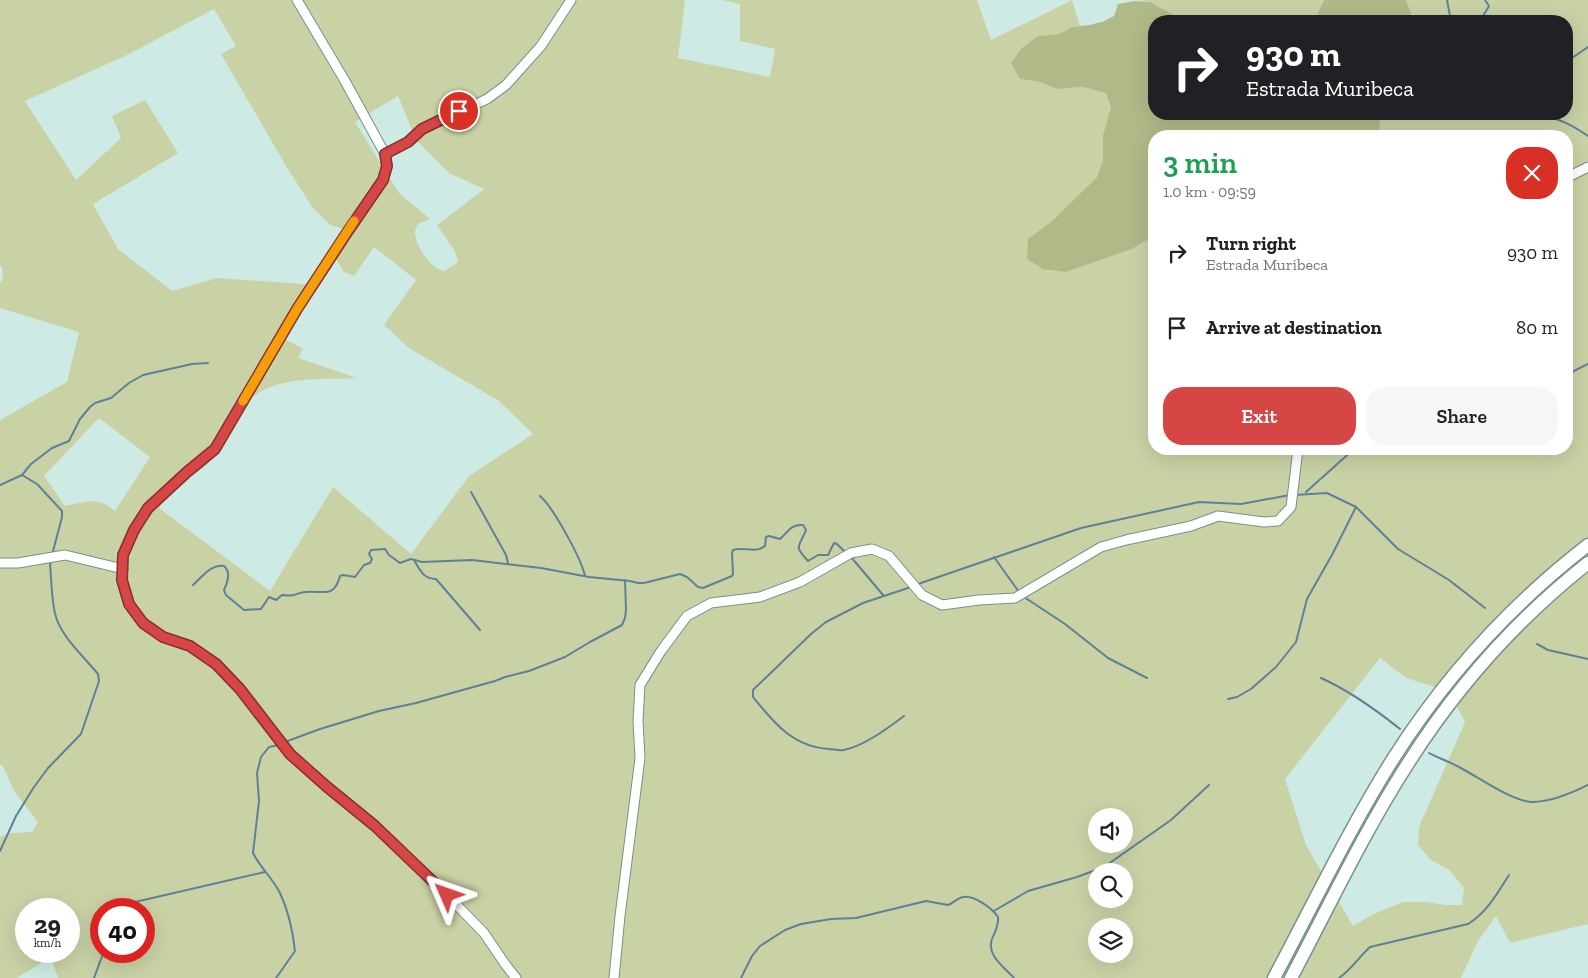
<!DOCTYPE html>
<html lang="en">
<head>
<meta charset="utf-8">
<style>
  body { margin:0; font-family:"Zilla Slab",serif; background:#f6f6f6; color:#222; height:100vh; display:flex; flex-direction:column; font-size:19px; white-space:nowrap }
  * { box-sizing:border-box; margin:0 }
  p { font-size:16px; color:#767676 }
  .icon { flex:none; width:28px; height:28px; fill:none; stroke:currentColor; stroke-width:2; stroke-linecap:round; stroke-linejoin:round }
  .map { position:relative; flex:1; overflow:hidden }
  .details { position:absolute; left:1148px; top:130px; width:425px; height:325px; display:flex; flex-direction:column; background:#fff; border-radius:20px; box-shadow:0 5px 20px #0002 }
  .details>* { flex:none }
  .banner { position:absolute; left:1148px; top:15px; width:425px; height:105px; border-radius:20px; box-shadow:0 5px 20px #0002; background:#202124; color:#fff; overflow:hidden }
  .tools { position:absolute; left:1088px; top:808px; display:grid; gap:10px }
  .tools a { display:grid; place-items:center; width:45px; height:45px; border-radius:50%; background:#fff; box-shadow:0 5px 20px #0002; font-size:25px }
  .speed { position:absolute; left:15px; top:898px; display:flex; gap:10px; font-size:25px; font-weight:700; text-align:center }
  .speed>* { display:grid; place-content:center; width:65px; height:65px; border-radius:50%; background:#fff; box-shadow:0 5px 20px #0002; line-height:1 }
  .speed small { font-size:12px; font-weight:400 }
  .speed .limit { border:8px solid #d22; background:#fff; color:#111 }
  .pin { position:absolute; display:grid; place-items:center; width:42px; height:42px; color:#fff; margin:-21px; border:2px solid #fff; border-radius:50%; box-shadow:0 1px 5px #0007 }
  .me { position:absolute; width:55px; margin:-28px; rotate:313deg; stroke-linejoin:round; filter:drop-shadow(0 0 4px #0008) }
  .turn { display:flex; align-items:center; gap:18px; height:105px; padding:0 15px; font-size:22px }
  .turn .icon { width:65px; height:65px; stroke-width:2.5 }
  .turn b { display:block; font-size:35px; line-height:42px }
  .round { display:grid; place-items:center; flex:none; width:52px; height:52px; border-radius:20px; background:#f6f6f6 }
  .summary { display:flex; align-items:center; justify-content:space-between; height:85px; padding:0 15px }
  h1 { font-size:30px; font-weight:600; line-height:38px; color:#1e9e55 }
  .action { display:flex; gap:10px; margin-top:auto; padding:10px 15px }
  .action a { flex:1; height:58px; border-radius:20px; background:#d54645; color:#fff; font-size:20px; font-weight:600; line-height:58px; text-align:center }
  .action a+a { background:#f6f6f6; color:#222 }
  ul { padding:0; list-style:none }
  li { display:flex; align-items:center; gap:15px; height:75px; padding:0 15px }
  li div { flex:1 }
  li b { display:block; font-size:19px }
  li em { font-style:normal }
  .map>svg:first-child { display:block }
  .green { fill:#c9d2a5; fill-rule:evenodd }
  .forest { fill:#b0ba88 }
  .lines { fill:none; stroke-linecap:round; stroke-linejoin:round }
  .stream { stroke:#5e8198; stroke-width:2 }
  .minor-casing { stroke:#76928b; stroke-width:11 }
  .highway-casing { stroke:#76928b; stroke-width:15 }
  .minor { stroke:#fff; stroke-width:9 }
  .highway { stroke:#fff; stroke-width:12 }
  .route-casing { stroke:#8a2e2d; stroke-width:12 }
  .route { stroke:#d54645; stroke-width:9 }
  .slow { stroke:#f59e0b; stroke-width:9 }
</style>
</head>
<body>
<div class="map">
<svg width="1588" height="978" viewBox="0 0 1588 978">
  <rect width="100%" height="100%" fill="#cdebe4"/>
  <g class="green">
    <path d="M0 0H685L678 58 770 77 775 49 740 41V4L722 0H977L991 40 1072 0 1080 26 1072 27 1059 34 1038 36 1020 79 1040 82 1057 89 1083 87 1106 93 1111 107 1103 135V160L1097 177 1052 221 1028 239 1066 272 1132 249 1154 236V449H1566V136H1377L1379 132 1381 114H1566V21H1417L1412 16 1406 0H1588V924L1510 943 1496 916 1478 941 1461 978H58L51 957 17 978H0V837L11 833 32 832 38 822 20 799 13 789 3 766 0 764V420L67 382 79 332 0 308V284L3 277 2 267 0 266ZM214 9 236 46 221 54 286 166 313 208 330 225 352 231 335 257 344 272 354 276 374 247 416 280 384 325 409 348 499 401 533 434 469 476 411 554 333 487 270 591 159 508C165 501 171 491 178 485 188 477 201 472 209 462 222 446 228 427 240 410 265 374 318 380 357 378L298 358 303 349 281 337 317 285 217 278 172 291 118 249 93 204 178 153 145 100 112 116 121 138 76 180 25 101 127 55ZM398 96 416 140 449 173 484 189 437 225 454 250 458 260 456 264 444 271C431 269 415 246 415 232 415 229 417 227 418 224L430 219 399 193 355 122ZM99 418 150 457 115 511C97 496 86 502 65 506L44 476ZM1380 658 1406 678 1432 686 1453 699 1465 722 1419 827 1418 845 1431 860 1449 870 1464 888 1462 905H1446L1426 902H1403L1374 914 1353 926 1306 845 1285 779ZM1096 816H1124V844H1096ZM1096 871H1124V899H1096ZM26 909H69V951H26ZM101 909H144V951H101ZM1096 926H1124V954H1096Z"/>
    <polygon points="1139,0 1324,0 1314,21 1230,21 1226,18 1194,15 1178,17 1150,2"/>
  </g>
  <g class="forest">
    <polygon points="1324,0 1406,0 1412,16 1417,21 1314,21"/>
    <polygon points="1134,1 1150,2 1178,17 1194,15 1226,18 1230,21 1154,21 1154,114 1381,114 1379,132 1377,136 1154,136 1154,236 1132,249 1066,272 1043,269 1027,259 1028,239 1052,221 1097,177 1103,160 1103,135 1111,107 1106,93 1083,87 1057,89 1040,82 1020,79 1011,63 1022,48 1038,36 1059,34 1072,27 1089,25 1102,22 1114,16 1118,4"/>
  </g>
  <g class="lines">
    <g class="stream">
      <polyline points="1447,0 1451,21"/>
      <polyline points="1480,21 1489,6 1485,0"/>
      <polyline points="1566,62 1588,47"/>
      <polyline points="1425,114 1425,116 1428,117 1438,114"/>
      <path d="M1539 114C1561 120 1569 123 1588 136"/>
      <polyline points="1566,375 1588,364"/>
      <polyline points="22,475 37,484 62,511 62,517 52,555"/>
      <polyline points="0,485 22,475 31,464 52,448 69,441 80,419 90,407 95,403 111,398 129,383 143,375 192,364 208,363"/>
      <polyline points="471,492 506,555 508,563"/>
      <polyline points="1306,492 1354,449"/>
      <polyline points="1295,495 1327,493 1356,507 1398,549 1449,580 1485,608"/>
      <path d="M540 496C553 507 581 558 585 576"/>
      <polyline points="851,557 883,595"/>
      <polyline points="994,557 1019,592"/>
      <path d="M414 560C420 570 423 579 436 579L480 630"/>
      <polyline points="918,584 1081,528 1199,502 1241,504 1290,495"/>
      <path d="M193 585C202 577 211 564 224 566 231 572 228 581 224 590L226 595 244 610 261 609 269 597 276 600 282 595C286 595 290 596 294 595 298 594 301 592 305 592 323 590 334 599 340 576L343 575 355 577 364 565 370 563 372 559 369 554 371 550 385 549 389 555 400 563 411 559 422 562 472 560 541 568 589 577 630 581 638 583H644L680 574 687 577 698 587 703 588 732 576 733 574 732 553 733 550C744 546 755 554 765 546L766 537 769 536 780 539C788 532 791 524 803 525L806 530C799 548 793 545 808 561L818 555H828L834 543 837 544 845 552"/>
      <polyline points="1024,597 1065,624 1108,658 1147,678"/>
      <polyline points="1537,644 1548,650 1588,659"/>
      <path d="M1321 678C1350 691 1375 709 1400 729"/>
      <polyline points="1228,699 1237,697 1251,689 1276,667 1296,642 1307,599 1333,553 1356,507"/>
      <path d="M904 716C888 728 864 746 844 750 839 751 833 749 829 749 793 747 774 723 753 697V690L811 634 826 622 863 603 911 587"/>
      <polyline points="285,742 320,729 379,711 416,703 495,681 505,677 529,671 565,657 590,642 622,625 625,618 626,610 625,580"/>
      <path d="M1429 753C1438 758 1448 761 1457 766 1477 776 1512 802 1533 802 1551 802 1572 793 1588 785"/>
      <path d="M0 851 16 816 34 787 48 768 81 734 99 681 98 674C85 658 64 639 57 620 51 604 52 583 50 565L51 560"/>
      <polyline points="120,909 123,906 135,902 265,872"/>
      <polyline points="994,911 1028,891 1077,877 1104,867 1171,820 1209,785"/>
      <polyline points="94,978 104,951"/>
      <path d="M276 978 295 951C293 932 288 910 280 893 273 879 260 867 253 853L259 801 257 773 261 757 269 747 279 745"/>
      <path d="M741 978 752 956 760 946 785 930 801 924 831 919 856 918 926 901 948 905C953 903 958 898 963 897 974 895 992 908 998 917 999 926 995 931 992 939 986 955 1004 967 1014 978"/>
      <path d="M1339 978C1352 969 1359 957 1370 947L1468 924C1487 912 1497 894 1509 875"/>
    </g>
    <g class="minor-casing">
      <g id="minor">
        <polyline points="297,0 345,81 385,154 387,166 383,180 346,234 297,309 215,449 187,472 148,509 134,529 123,555 122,580 129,604 143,623 163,637 190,646 216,663 240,689 290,754 326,786 375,826 447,895 484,933 505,964 516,978"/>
        <polyline points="385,154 408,142 423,129 487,99 506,85 541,46 571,0"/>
        <polyline points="1566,178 1588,167"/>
        <polyline points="0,563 18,563 65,555 123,569"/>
        <polyline points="614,978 620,916 640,758 638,721 640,685 661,651 687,616 711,603 760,597 800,582 851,553 872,549 889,556 922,595 942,605 979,600 1015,598 1101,547 1126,540 1191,526 1218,516 1264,522 1278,521 1291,507 1298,449"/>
      </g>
    </g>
    <g class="highway-casing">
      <g id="highway">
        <path d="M1274 978C1313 905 1349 829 1393 759 1445 677 1512 604 1588 545"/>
        <path d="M1291 978C1328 908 1364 832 1407 765 1455 689 1517 619 1588 563"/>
      </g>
    </g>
    <use href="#minor" class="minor"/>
    <use href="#highway" class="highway"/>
  </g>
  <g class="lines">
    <g class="route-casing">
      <polyline id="route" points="447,895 375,826 326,786 290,754 240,689 216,664 190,646 163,637 143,623 129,604 122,580 123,555 134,530 148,508 187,472 215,449 297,309 346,234 383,180 387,166 385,154 408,142 422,129 459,111"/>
    </g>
    <use href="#route" class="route"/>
    <polyline class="slow" points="243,401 297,309 354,221"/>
  </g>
</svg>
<div class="tools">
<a><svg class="icon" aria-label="sound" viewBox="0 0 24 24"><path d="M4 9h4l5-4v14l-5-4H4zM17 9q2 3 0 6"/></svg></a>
<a><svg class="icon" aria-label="search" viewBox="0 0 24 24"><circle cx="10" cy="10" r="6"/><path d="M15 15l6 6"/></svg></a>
<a><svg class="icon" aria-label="layers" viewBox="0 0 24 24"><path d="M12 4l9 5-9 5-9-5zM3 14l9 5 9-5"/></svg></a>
</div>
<div class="speed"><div>29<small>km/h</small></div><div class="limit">40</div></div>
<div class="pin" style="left:459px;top:111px;background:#d93025"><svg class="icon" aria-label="arrive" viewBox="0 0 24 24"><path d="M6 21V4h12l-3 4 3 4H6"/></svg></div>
<svg class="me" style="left:447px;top:895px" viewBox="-20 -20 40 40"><path d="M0-17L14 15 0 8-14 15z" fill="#d54645" stroke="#fff" stroke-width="4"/></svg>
<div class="banner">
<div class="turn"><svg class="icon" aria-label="right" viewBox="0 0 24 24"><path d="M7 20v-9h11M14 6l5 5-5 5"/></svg><div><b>930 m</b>Estrada Muribeca</div></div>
</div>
<section class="details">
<div class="summary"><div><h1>3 min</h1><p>1.0 km · 09:59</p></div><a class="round" style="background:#d93025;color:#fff"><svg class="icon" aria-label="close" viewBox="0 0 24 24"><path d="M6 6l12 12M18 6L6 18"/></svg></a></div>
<ul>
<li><svg class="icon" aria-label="right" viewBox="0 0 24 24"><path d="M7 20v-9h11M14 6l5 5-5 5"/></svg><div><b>Turn right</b><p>Estrada Muribeca</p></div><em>930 m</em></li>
<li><svg class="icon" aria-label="arrive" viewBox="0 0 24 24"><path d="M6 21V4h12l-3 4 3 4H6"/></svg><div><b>Arrive at destination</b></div><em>80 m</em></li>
</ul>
<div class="action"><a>Exit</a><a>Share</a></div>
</section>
</div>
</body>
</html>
